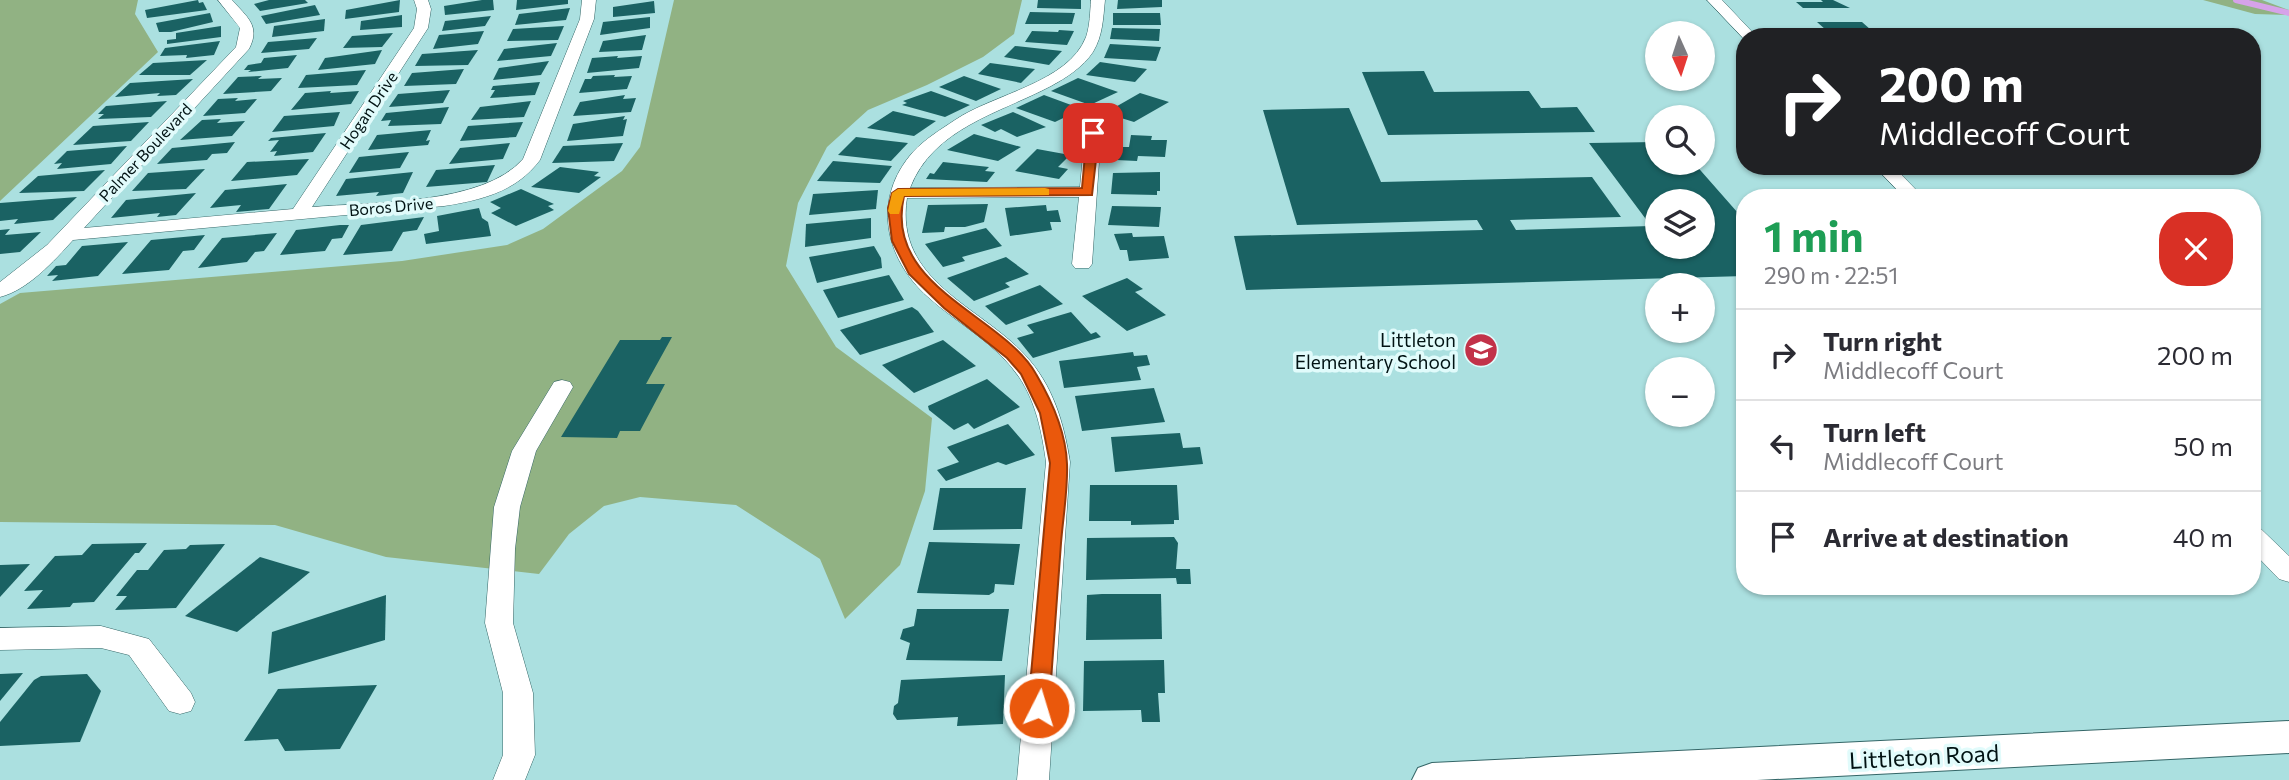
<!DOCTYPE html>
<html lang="en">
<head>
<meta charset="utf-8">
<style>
  body { margin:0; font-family:Commissioner,sans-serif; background:#f7f7f7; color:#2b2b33; height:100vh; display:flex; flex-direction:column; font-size:26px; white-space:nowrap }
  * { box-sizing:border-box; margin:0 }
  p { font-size:23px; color:#7c7c81 }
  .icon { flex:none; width:38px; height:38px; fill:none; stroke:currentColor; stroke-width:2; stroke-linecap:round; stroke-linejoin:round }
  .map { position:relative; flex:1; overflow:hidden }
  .panel { position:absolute; left:1736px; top:189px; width:525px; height:406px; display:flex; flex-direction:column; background:#fff; border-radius:28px; box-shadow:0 2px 5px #0004 }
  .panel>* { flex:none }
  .hud { position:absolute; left:1736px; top:28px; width:525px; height:147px; border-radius:28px; box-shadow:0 2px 5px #0004; background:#202124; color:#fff; overflow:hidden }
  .needle { width:46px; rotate:177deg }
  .controls { position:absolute; left:1645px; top:21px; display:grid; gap:14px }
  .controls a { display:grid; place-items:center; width:70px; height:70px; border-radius:50%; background:#fff; box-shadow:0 2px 5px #0004; font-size:35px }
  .pin { position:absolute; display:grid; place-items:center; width:60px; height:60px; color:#fff; margin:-30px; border-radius:14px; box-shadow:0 4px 10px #0006 }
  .me { position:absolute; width:77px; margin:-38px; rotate:5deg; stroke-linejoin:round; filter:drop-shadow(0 0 5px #0008) }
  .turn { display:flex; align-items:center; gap:24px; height:147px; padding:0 28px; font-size:32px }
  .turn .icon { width:91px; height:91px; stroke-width:2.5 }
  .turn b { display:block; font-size:49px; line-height:60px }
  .round { display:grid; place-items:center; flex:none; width:74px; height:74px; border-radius:28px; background:#f7f7f7 }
  .overview { display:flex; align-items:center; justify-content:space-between; height:119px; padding:0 28px }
  h1 { font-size:42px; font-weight:700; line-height:52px; color:#1e9e55 }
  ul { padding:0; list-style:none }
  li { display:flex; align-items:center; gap:21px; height:91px; padding:0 28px; border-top:2px solid #e1e1e2 }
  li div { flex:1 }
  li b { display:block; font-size:26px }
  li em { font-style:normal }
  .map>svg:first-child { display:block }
  .green { fill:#91b283 }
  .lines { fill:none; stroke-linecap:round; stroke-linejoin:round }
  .stream { stroke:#d6a2e9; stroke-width:6 }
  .building { fill:#1a6263; fill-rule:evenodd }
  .minor-casing { stroke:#346667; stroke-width:1 }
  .tertiary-casing { stroke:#346667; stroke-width:2 }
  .minor { fill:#fff; fill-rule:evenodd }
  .tertiary { fill:#fff; fill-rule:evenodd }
  .route { fill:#ea580c; stroke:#983908; stroke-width:2 }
  .slow { fill:#f59e0b }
  .labels { text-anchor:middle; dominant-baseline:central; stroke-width:7; stroke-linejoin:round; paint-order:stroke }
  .far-street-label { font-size:16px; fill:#011213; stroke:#e1fbfb }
  .poi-label { font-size:19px; fill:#011213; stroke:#e1fbfb; text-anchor:end }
  .near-street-label { font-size:23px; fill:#011213; stroke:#e1fbfb }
</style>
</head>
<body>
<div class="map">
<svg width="2289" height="780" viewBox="0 0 2289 780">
  <rect width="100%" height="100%" fill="#abe0e0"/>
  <g class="green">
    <polygon points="0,0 138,0 135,14 158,52 0,201"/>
    <polygon points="674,0 1022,0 1014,34 983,57 927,85 868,110 827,147 798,203 786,266 836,347 932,418 925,491 900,565 845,619 820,559 736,505 640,497 604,506 569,534 539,574 386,557 275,525 0,522 0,304 20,293 402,261 507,245 543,229 622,171 640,147"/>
    <polygon points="2203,0 2262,0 2289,10 2289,15 2255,14"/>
  </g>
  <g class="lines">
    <polyline class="stream" points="2236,0 2289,13"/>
  </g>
  <g class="building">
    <polygon points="198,0 199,3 203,2 207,10 147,18 145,10"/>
    <polygon points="269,0 305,0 308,3 260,11 254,4"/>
    <polygon points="400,0 399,12 345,19 346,10"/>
    <polygon points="482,0 493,0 494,10 445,15 444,6"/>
    <polygon points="517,0 568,0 568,4 516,10"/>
    <polygon points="1038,0 1081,0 1081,9 1037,8"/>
    <polygon points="1118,0 1162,0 1162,7 1117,9"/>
    <polygon points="1821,0 1833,0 1850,8 1803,8 1796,2 1823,2"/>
    <polygon points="654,1 655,13 613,17 613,7"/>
    <polygon points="315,5 320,15 266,24 261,16"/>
    <polygon points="570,8 566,20 515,25 519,14"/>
    <polygon points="1030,12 1075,13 1072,24 1025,24"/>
    <polygon points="210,13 213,22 171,32 159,32 156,23"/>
    <polygon points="1113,13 1160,13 1161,25 1113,25"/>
    <polygon points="402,15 402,27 360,30 361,21"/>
    <polygon points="491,16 485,26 442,31 445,21"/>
    <polygon points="650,17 650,28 600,35 603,22"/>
    <polygon points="325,19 324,31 272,37 274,26"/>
    <polygon points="1817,22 1862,22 1871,30 1826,30"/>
    <polygon points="221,26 221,37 167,44 167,40 176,39 176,33"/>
    <polygon points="564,26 558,40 507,41 513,29"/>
    <polygon points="1112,28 1160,29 1159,41 1110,39"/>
    <polygon points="1059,30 1074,31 1067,45 1025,42 1032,31 1058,32"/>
    <polygon points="484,31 478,44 433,49 439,35"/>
    <polygon points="393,33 382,47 343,48 352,36"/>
    <polygon points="646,35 642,50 599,52 603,41"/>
    <polygon points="317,38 309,49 261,53 268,42"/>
    <polygon points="220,41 214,55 186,58 187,55 160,56 165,48"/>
    <polygon points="557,43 551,56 497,61 504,49"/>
    <polygon points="1110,44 1161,47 1156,61 1104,58"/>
    <polygon points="1015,46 1062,51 1049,65 1004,57"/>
    <polygon points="382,50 375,64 318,70 325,58"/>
    <polygon points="478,50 468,65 415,66 422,54"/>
    <polygon points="297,55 288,68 248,72 251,70 244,70 248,65 261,63 264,58"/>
    <polygon points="618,56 617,58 642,56 639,68 587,73 592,58"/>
    <polygon points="207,60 190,75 139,75 153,63"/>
    <polygon points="549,61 541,75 493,80 499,68"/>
    <polygon points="1100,62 1147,69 1135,82 1086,75"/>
    <polygon points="990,63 1035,69 1021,83 978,74"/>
    <polygon points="464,69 456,84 404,86 412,73"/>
    <polygon points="366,70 357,85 298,88 306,75"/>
    <polygon points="1424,71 1434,92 1529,91 1541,108 1577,107 1595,132 1388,135 1362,72"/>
    <polygon points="615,75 614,77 632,76 627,89 579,93 585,79 591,79 593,76"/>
    <polygon points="262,76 258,79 282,78 271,91 223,94 238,77"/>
    <polygon points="964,76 1001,89 976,101 939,87"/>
    <polygon points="1078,78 1118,92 1090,105 1051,91"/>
    <polygon points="193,79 176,95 157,96 160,93 115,97 130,83"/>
    <polygon points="540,82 535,95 490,98 495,90 491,90 493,86"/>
    <polygon points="450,90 443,103 389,107 398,94"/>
    <polygon points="331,91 330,93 359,91 351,104 291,110 305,93"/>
    <polygon points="931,91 970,105 945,117 902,105 907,103 903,101"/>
    <polygon points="1140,93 1169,102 1134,122 1105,113"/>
    <polygon points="625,95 623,99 636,98 631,112 573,116 580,102"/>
    <polygon points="1044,95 1082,109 1055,122 1016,108"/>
    <polygon points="238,98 235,101 257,99 245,113 203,116 218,99"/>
    <polygon points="167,101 151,117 98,119 104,114 98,114 106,106"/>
    <polygon points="531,101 524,117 471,120 480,107"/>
    <polygon points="449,107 441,124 388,126 391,120 381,121 386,113"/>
    <path d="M1349 108 1381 182 1592 177 1621 217 1510 220 1516 230 1651 226 1589 143 1657 142V163H1694L1745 221V276L1246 290 1234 236 1483 230 1477 220 1297 225 1263 110ZM1657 201H1703V247H1657Z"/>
    <polygon points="893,111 936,121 914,136 867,128"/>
    <polygon points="340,112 334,126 272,132 284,116"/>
    <polygon points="1013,112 1046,127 1017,137 1001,129 995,132 981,125"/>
    <polygon points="625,116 623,120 627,119 623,136 567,141 573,124"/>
    <polygon points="221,119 217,123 245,121 232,136 180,140 202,120"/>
    <polygon points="149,122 131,141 73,145 93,126"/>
    <polygon points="523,122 516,137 460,141 468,126"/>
    <polygon points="431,130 426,141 430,140 428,145 368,150 377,135"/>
    <polygon points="326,133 313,152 274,156 277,151 270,152 279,140 268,141 271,138"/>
    <polygon points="974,134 1021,147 998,161 947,150"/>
    <polygon points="1131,135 1152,136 1151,140 1167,140 1165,157 1138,156 1137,161 1116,160 1116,147 1129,147"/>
    <polygon points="856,137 908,143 891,161 838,155"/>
    <polygon points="235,142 227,153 212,154 207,160 157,164 172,148"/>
    <polygon points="510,143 503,159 449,164 460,148"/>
    <polygon points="623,143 614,161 552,163 563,146"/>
    <polygon points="127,146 111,164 57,169 62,163 54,164 67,151"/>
    <polygon points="1037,149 1070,155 1058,167 1068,169 1059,179 1015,171"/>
    <polygon points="409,152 400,168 349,173 359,157"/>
    <polygon points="309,159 297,175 231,181 247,162"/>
    <polygon points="833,161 892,166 880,183 817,181"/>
    <polygon points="943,162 989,167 985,171 995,172 987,182 926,179 930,173 934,174"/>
    <polygon points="495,165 487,182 426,187 436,170"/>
    <polygon points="560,167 599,172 594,176 601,177 579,193 531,187"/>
    <polygon points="205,169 186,189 132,191 148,173"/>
    <polygon points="105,170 84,191 19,193 38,176"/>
    <polygon points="413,172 403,193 376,196 379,192 336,196 346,179"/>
    <polygon points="1160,172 1160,191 1157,191 1157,195 1111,194 1113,173"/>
    <polygon points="287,184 269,209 236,212 241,205 210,208 225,190"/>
    <polygon points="521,189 554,204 548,206 554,210 516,226 491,213 501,208 490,202"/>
    <polygon points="878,190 876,209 809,215 813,194"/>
    <polygon points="196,193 176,215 157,217 160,213 111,218 126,200"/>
    <polygon points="77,197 53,220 14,224 18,219 0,221 0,203"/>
    <polygon points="988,204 984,222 965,227 945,227 944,232 922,233 928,205"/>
    <polygon points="1046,205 1047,211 1058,210 1061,222 1050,222 1052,230 1010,236 1005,208"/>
    <polygon points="1112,206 1161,207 1159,227 1108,225"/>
    <polygon points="479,208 482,218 488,222 491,236 426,244 424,234 439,231 437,216"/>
    <polygon points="424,217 417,230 403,232 392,251 343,255 361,225"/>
    <polygon points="871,218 871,238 805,247 806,224"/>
    <polygon points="340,225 349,225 342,238 332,239 325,251 280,255 296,230"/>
    <polygon points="986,228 1002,246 962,257 965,261 943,267 925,244"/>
    <polygon points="10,229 5,235 41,232 20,252 0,254 0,230"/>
    <polygon points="277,233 264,251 255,252 247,262 198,268 222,238"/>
    <polygon points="1132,233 1133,237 1164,236 1169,258 1129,261 1127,250 1120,250 1114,234"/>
    <polygon points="205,235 194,250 183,251 169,270 122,274 151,240"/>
    <polygon points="128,242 98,276 52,281 58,275 47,276 56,266 66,265 82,246"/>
    <polygon points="874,246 881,258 882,268 817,283 809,257"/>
    <polygon points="1006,257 1029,274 1005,283 1010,287 974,301 947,278"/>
    <polygon points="889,275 904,300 838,318 823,290"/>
    <polygon points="1127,278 1143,289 1135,292 1166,315 1127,331 1082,296"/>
    <polygon points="1040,285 1063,304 1006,325 985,306"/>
    <polygon points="912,307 918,311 934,332 860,355 840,330"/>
    <polygon points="1071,312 1091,334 1096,332 1101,337 1033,358 1017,338 1034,333 1027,325"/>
    <polygon points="662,337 672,337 646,384 665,384 640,431 620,431 617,438 561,437 620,340 660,340"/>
    <polygon points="943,340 976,366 914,393 882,365"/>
    <polygon points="1133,352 1134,356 1147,355 1150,365 1137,367 1141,380 1064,388 1059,361"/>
    <polygon points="987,379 1020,407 974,429 968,423 954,430 929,410 928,406"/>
    <polygon points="1154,388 1165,422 1082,431 1075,396"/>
    <polygon points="1008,424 1035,455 1006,465 998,462 946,481 937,470 959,462 947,447"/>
    <polygon points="1180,433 1183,448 1200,447 1203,464 1115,472 1111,437"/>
    <polygon points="1090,485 1177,485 1179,520 1174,520 1174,524 1131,525 1131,521 1089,521"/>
    <polygon points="940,488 1026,488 1022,529 933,530"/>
    <polygon points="1174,537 1178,543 1176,569 1190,569 1191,584 1177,584 1176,578 1086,580 1087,538"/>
    <polygon points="929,542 1020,544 1014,585 995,584 994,592 989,595 917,593"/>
    <polygon points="147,543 139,553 135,553 94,602 73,603 70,607 27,609 43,590 24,591 55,556 82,555 92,544"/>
    <polygon points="225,544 176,608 115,610 127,596 116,596 137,570 148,570 164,550 186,549 190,545"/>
    <polygon points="260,557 310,572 237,632 185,616"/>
    <polygon points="30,564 0,597 0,565"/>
    <polygon points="1102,594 1161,594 1162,639 1086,640 1087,595"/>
    <polygon points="386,595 385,640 268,674 272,632"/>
    <polygon points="917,609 1009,609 1002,661 906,660 910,643 900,639 903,629 914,626"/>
    <polygon points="1164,660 1165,693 1158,693 1160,722 1142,722 1141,710 1083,711 1084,661"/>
    <polygon points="23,673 0,701 0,674"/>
    <polygon points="87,674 101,691 80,742 0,746 0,722 34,680 41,676"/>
    <polygon points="1005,675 1003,724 957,726 958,717 897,720 893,714 894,706 898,703 901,680"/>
    <polygon points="377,685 340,749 285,751 278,739 244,741 278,689"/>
  </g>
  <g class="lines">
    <g class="minor-casing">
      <g id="minor">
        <path d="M218 0H232C247 17 261 26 249 49L84 228 293 209 414 28 417 9 414 0H428L431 9 428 28 312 207C372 202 483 205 523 159L580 19 582 0H596L594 19 540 160C516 192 481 200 444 206L73 240C54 261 28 290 0 297V282L47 245 236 47 240 28Z"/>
        <path d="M1091 0H1105C1103 19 1103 35 1093 52 1083 67 1066 78 1051 86 1000 113 933 128 910 188L1080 187 1085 133 1087 129H1099L1101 133 1092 264 1089 268H1075L1072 264 1079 197 907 198C894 281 980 306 1025 355 1053 385 1064 423 1070 462L1049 780H1017L1046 462C1042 433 1036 402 1019 377 996 343 958 324 928 297 884 258 872 198 913 152 925 139 940 130 955 120 993 94 1068 83 1086 37 1090 25 1090 12 1091 0Z"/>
        <polygon points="1707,0 1722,0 1757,37 1745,37 1745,40"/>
        <polygon points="1874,166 1893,166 1924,198 1905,198"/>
        <polygon points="562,380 570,382 573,387 536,451 520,507 515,549 513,623 533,693 535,755 525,780 493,780 503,755 503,693 485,623 494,507 512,451 554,382"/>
        <polygon points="2252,526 2261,529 2289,556 2289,582 2279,579 2252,551"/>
        <polygon points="101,626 149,639 191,693 195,702 191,711 180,714 169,711 129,655 101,648 0,650 0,628"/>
      </g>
    </g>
    <g class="tertiary-casing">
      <polygon id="tertiary" points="2289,721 2289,753 1757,780 1412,780 1418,768 1432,763"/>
    </g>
    <use href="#minor" class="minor"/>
    <use href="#tertiary" class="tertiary"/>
  </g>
  <path class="route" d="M1093 129 1099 133 1092 195 904 196C883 287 1003 315 1036 374 1052 401 1066 432 1067 464 1068 490 1063 517 1061 543 1057 598 1053 653 1049 708L1046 714 1039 716 1031 714 1028 708 1050 463 1040 413 1021 374 1007 358 944 308 909 274 892 241 888 208 892 193 898 189 1082 188 1087 133Z"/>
  <polygon class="slow" points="1045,188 1049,189 1049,195 904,196 899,214 890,214 888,211 892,193 898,189"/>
  <defs>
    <g id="school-disc" transform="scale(1.75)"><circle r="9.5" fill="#c23249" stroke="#e1fbfb"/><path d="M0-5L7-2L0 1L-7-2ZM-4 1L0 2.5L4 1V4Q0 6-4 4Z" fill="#fff"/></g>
  </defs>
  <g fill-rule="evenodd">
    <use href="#school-disc" x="1481" y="350"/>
  </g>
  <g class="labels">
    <g class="far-street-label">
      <text transform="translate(368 110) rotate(-56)">Hogan Drive</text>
      <text transform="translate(145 152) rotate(-47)">Palmer Boulevard</text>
      <text transform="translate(391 206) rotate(-5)">Boros Drive</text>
    </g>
    <g class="poi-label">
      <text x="1456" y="339">Littleton<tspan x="1456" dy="22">Elementary School</tspan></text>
    </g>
    <g class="near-street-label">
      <text transform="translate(1924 756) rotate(-3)">Littleton Road</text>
    </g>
  </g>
</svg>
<div class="controls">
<a><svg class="needle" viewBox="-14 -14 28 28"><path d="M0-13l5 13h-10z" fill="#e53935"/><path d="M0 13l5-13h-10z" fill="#7c7c81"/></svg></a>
<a><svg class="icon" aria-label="search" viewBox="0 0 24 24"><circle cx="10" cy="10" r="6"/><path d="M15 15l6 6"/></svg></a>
<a><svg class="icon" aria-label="layers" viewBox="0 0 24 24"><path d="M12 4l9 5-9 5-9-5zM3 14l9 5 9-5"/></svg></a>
<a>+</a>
<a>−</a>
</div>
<div class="pin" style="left:1093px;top:133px;background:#d93025"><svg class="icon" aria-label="arrive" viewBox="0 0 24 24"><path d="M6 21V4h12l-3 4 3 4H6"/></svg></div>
<svg class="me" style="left:1039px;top:708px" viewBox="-20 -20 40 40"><circle r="17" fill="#ea580c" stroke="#fff" stroke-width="3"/><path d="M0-11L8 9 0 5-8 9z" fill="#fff"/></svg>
<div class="hud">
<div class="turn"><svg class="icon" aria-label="right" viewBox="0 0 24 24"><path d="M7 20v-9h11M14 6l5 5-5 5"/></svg><div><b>200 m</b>Middlecoff Court</div></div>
</div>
<section class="panel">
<div class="overview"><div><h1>1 min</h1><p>290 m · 22:51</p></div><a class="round" style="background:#d93025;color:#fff"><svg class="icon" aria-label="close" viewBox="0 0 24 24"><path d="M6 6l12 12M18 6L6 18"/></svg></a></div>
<ul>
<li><svg class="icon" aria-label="right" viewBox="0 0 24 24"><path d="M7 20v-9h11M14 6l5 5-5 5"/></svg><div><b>Turn right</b><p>Middlecoff Court</p></div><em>200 m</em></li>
<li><svg class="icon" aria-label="left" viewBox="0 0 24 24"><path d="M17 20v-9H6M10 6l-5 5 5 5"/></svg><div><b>Turn left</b><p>Middlecoff Court</p></div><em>50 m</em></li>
<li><svg class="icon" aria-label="arrive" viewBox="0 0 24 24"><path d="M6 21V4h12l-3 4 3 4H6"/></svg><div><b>Arrive at destination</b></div><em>40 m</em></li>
</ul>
</section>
</div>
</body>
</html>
